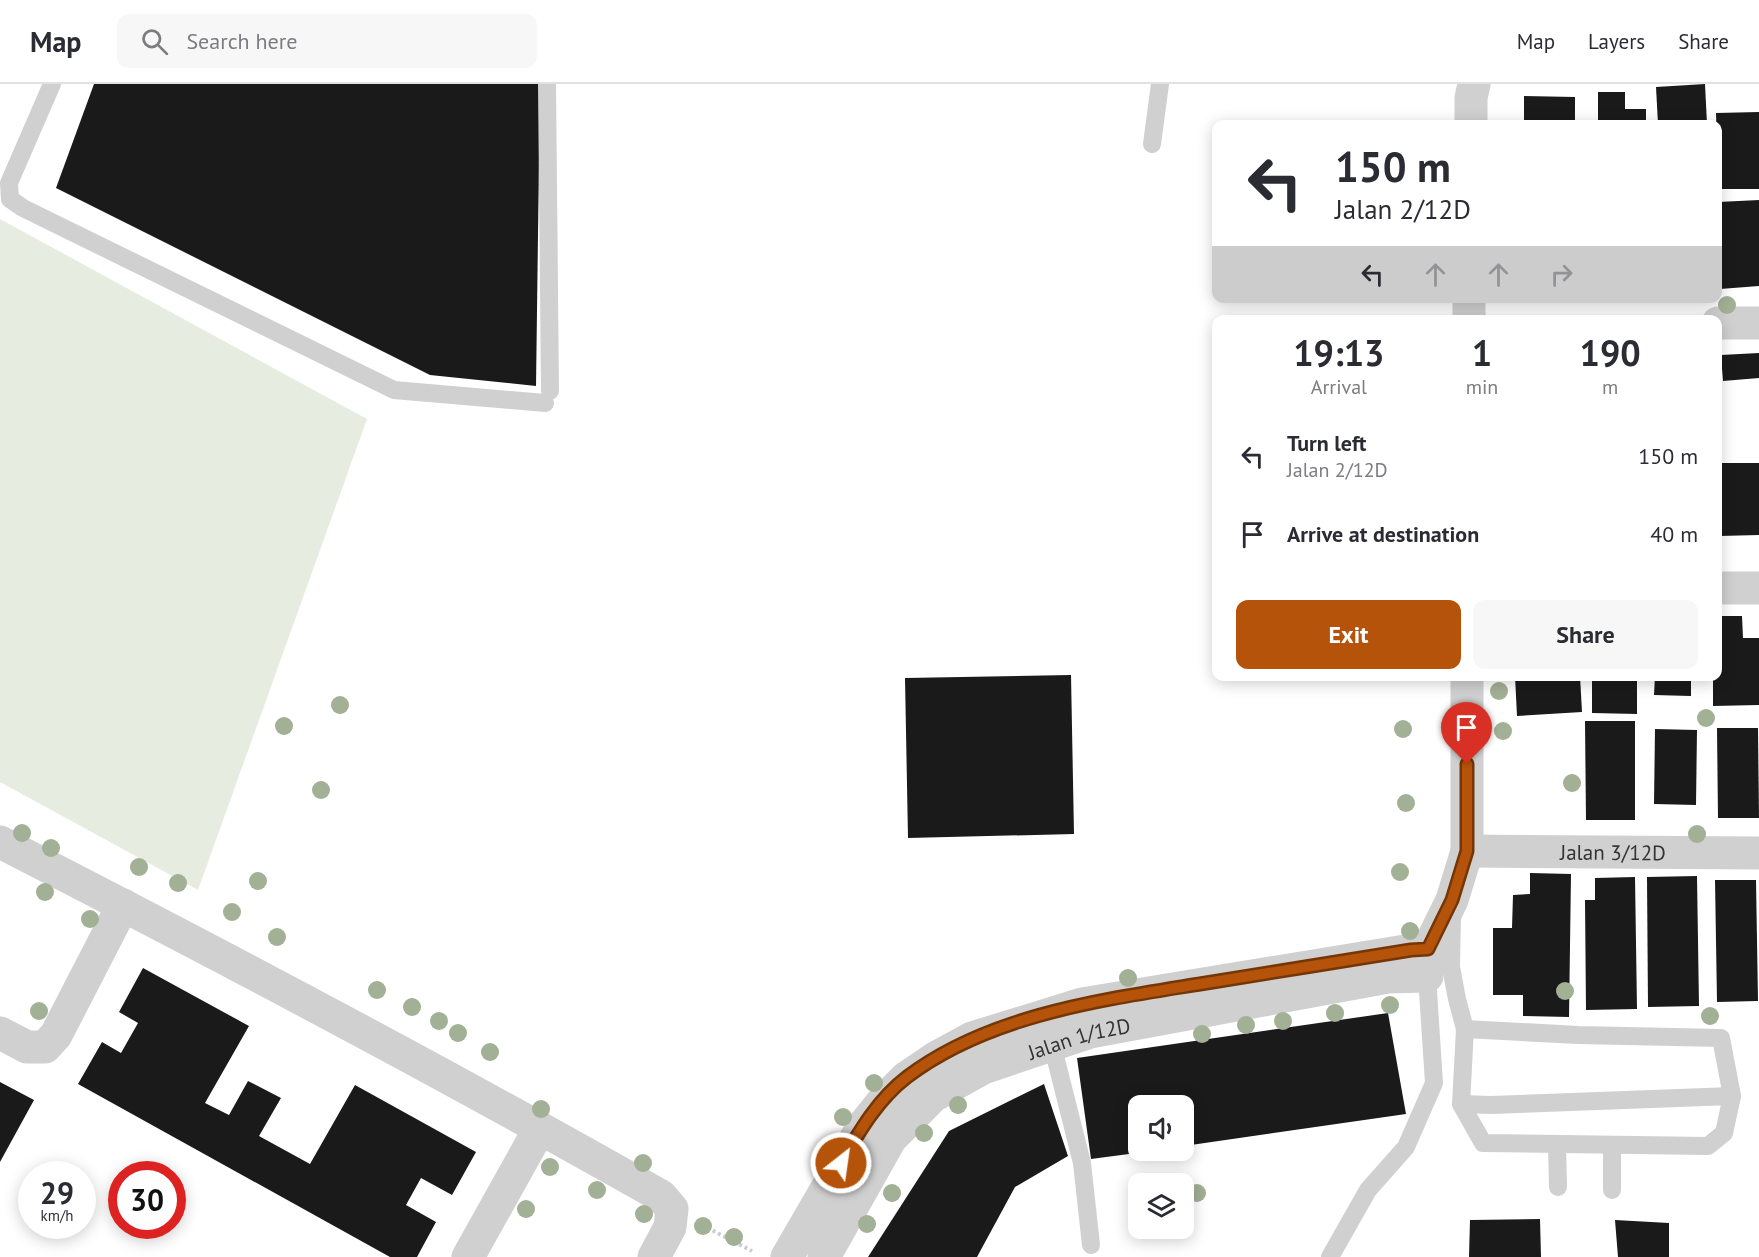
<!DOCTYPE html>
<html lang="en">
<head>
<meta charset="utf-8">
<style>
  body { margin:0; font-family:"PT Sans",sans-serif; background:#f7f7f7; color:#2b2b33; height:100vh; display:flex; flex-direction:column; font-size:22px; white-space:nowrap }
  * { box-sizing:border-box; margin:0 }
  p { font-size:20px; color:#7c7c81 }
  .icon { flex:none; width:33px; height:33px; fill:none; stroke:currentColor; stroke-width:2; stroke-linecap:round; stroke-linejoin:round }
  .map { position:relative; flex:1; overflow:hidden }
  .drawer { position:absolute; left:1212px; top:231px; width:510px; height:366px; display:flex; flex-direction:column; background:#fff; border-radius:12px; box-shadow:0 3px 15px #0003 }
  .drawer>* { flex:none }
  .banner { position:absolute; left:1212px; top:36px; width:510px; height:183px; border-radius:12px; box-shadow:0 3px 15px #0003; background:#fff; color:#2b2b33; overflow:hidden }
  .controls { position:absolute; left:1128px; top:1011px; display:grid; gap:12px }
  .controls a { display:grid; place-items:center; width:66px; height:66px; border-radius:12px; background:#fff; box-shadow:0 3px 15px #0003; font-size:30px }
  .speed { position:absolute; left:18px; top:1077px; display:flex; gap:12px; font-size:30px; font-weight:700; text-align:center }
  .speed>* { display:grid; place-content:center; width:78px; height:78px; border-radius:50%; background:#fff; box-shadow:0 3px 15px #0003; line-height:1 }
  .speed small { font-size:15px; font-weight:400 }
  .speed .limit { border:9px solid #d22; background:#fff; color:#111 }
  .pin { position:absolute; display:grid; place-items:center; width:51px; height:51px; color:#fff; margin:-62px -26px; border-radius:50% 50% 50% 0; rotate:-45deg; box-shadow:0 0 6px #0007 }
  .pin .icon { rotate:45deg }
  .me { position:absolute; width:66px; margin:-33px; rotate:30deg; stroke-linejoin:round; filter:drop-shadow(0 0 4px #0008) }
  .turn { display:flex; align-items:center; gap:21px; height:126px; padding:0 24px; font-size:27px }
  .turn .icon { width:78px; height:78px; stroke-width:2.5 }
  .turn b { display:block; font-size:42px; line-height:51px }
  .lanes { display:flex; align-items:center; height:57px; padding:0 24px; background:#0003; justify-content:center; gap:30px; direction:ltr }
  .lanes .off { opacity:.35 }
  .eta { display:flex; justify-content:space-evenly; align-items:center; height:102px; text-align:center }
  .eta b { font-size:36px; font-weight:700; line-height:42px }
  .cta { display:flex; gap:12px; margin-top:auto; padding:12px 24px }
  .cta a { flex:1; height:69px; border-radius:12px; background:#b45309; color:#fff; font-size:24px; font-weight:700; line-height:69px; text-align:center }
  .cta a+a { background:#f7f7f7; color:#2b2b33 }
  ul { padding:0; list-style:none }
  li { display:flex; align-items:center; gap:18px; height:78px; padding:0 24px }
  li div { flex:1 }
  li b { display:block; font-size:22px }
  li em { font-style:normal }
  header { display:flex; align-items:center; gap:36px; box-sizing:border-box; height:84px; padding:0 30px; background:#fff; border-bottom:2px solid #e1e1e2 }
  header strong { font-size:28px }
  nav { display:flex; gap:33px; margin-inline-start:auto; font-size:21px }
  .search { width:420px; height:54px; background:#f7f7f7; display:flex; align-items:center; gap:15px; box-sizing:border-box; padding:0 21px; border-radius:12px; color:#7c7c81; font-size:22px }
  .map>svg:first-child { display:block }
  .green { fill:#e6ecdf }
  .building { fill:#1a1a1a }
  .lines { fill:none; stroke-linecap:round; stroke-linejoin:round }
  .path { stroke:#cdcdcd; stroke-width:4; stroke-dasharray:3 3; stroke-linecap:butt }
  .lane { stroke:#d0d0d0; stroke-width:18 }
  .street { stroke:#d0d0d0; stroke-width:33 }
  .tree { fill:#a2b095 }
  .route-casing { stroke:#753606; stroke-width:15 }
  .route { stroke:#b45309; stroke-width:10 }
  .labels { text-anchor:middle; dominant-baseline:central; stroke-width:6; stroke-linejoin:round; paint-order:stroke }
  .street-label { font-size:21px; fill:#333; stroke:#fff }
</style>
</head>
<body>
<header>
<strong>Map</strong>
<div class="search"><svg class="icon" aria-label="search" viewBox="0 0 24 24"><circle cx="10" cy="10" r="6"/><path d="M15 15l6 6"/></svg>Search here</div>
<nav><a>Map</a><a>Layers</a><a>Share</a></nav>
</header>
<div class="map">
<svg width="1759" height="1173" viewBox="0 0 1759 1173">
  <rect width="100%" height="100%" fill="#fff"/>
  <polygon class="green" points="0,135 367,335 198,806 0,698"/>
  <g class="building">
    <polygon points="94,0 540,0 536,302 430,291 56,104"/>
    <polygon points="1705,0 1707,40 1658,40 1656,3"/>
    <polygon points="1598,8 1625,8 1625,25 1646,25 1646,40 1598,40"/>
    <polygon points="1524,12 1575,13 1575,40 1524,40"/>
    <polygon points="1759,28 1759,105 1718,105 1716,29"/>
    <polygon points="1759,116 1759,202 1720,205 1718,118"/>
    <polygon points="1759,269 1759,294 1723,297 1721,271"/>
    <polygon points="1718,379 1759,379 1759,451 1719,452"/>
    <polygon points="1718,532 1742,532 1743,554 1759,554 1759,621 1713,622 1713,592 1718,592"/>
    <polygon points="1071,591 1074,750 908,754 905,594"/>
    <polygon points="1515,592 1580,592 1582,628 1517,632"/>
    <polygon points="1592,592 1637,592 1637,630 1592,629"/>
    <polygon points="1655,592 1691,592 1691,612 1654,611"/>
    <polygon points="1585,637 1635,637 1635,736 1586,736"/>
    <polygon points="1717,644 1758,644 1759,734 1718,734"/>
    <polygon points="1655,645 1697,646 1696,721 1654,720"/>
    <polygon points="1530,789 1571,790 1569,933 1523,932 1523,911 1493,911 1493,844 1512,844 1513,811 1530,810"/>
    <polygon points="1697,792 1699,922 1648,923 1647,793"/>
    <polygon points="1635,793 1637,925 1586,926 1585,816 1595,816 1595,794"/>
    <polygon points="1715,796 1756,796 1758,917 1717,918"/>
    <polygon points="143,884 249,942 205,1019 229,1031 248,997 281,1014 259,1052 310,1080 355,1001 476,1068 452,1111 421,1094 406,1121 436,1138 417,1173 390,1173 78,1000 102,958 121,969 138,939 119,928"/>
    <polygon points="1388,929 1406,1030 1184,1062 1184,1022 1138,1022 1138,1066 1144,1068 1091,1075 1077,974"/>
    <polygon points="0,998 34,1016 0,1078"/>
    <polygon points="1044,1000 1068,1072 1015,1103 977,1173 868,1173 949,1047"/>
    <polygon points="1540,1135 1541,1173 1469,1173 1470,1136"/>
    <polygon points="1615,1136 1669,1139 1669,1173 1618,1173"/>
  </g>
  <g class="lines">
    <polyline class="path" points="702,1141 752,1167"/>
    <g class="lane">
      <polyline points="52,0 9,99 10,115 23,124 394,306 545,319"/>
      <polyline points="547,0 550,307"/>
      <polyline points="1152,60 1160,0"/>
      <polyline points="1428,865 1451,883 1457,915 1465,945"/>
      <polyline points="1451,883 1452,829"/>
      <polygon points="1465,945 1578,951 1721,954 1732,1012 1724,1049 1708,1062 1483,1059 1461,1020"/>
      <polyline points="1052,960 1082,1079 1091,1161"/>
      <polyline points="1461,1020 1491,1021 1732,1012"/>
      <polyline points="1557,1060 1558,1103"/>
      <polyline points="1612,1106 1612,1061"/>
      <polyline points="1330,1173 1368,1106 1406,1063 1434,999 1427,892"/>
    </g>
    <g class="street">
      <polyline points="1471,40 1471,14 1474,0"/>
      <polyline points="1469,236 1469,214"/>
      <polyline points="1718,239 1759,239"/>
      <polyline points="1718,504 1759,504"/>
      <path d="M0 758C223 872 444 989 661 1112L672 1125 670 1143 654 1173"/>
      <path id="s1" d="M1467 767 1759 769"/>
      <polyline points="0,949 27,963 45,963 56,951 123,821"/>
      <polyline points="468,1173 540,1044"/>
      <polyline points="787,1173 863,1042 883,1017 906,994 937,973 972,954 1082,920 1411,866 1428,865"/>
      <path id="s2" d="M824 1173 891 1054 933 1012 983 984 1090 948 1388 893 1427 892 1428 865 1452 816 1467 767V592"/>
    </g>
  </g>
  <g class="tree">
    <circle cx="1727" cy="221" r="9"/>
    <circle cx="1499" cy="607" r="9"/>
    <circle cx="340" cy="621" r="9"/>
    <circle cx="1706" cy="634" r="9"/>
    <circle cx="284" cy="642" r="9"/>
    <circle cx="1403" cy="645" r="9"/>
    <circle cx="1503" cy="647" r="9"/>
    <circle cx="1572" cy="699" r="9"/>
    <circle cx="321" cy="706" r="9"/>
    <circle cx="1406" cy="719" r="9"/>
    <circle cx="22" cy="749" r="9"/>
    <circle cx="1697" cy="750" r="9"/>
    <circle cx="51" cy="764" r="9"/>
    <circle cx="139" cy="783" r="9"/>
    <circle cx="1400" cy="788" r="9"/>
    <circle cx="258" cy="797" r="9"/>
    <circle cx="178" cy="799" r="9"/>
    <circle cx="45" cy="808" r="9"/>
    <circle cx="232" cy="828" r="9"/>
    <circle cx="90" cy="835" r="9"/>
    <circle cx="1410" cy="847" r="9"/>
    <circle cx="277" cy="853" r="9"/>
    <circle cx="1128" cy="894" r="9"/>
    <circle cx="377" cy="906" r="9"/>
    <circle cx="1565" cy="907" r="9"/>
    <circle cx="1390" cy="921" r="9"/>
    <circle cx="412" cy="923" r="9"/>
    <circle cx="39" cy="927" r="9"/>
    <circle cx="1335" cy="929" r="9"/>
    <circle cx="1710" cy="932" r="9"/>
    <circle cx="439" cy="937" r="9"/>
    <circle cx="1283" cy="937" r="9"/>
    <circle cx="1246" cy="941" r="9"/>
    <circle cx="458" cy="949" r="9"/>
    <circle cx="1202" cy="950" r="9"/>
    <circle cx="490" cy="968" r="9"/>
    <circle cx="874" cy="999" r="9"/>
    <circle cx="958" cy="1021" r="9"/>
    <circle cx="541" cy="1025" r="9"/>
    <circle cx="843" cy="1033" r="9"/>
    <circle cx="924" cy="1049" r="9"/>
    <circle cx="643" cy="1079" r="9"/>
    <circle cx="550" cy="1083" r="9"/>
    <circle cx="597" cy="1106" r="9"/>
    <circle cx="892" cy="1109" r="9"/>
    <circle cx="1197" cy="1109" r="9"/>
    <circle cx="526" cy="1125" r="9"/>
    <circle cx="644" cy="1130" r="9"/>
    <circle cx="867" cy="1140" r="9"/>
    <circle cx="703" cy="1142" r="9"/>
    <circle cx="734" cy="1153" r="9"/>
  </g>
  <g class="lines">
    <g class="route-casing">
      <path id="route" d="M841 1079C859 1048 878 1015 907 993 989 931 1101 916 1200 900 1270 889 1341 877 1411 866L1428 865 1452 816 1467 767V680"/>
    </g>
    <use href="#route" class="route"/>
  </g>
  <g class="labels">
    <g class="street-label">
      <text stroke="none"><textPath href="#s1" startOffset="146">Jalan 3/12D</textPath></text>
      <text stroke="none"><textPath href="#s2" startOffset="354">Jalan 1/12D</textPath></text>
    </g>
  </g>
</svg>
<div class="controls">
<a><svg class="icon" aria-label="sound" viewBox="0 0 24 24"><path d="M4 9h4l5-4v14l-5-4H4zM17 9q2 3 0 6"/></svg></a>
<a><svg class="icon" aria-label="layers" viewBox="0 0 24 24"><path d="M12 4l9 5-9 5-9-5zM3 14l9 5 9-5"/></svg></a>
</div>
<div class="speed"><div>29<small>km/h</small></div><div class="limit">30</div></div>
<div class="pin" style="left:1467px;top:680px;background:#d93025"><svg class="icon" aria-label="arrive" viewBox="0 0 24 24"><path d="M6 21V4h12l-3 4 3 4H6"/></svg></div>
<svg class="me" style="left:841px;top:1079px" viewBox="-20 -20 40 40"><circle r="17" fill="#b45309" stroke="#fff" stroke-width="3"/><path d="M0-11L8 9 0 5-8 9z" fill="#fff"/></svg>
<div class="banner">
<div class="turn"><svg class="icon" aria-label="left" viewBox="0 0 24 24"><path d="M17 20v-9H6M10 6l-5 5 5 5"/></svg><div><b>150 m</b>Jalan 2/12D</div></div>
<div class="lanes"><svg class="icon" aria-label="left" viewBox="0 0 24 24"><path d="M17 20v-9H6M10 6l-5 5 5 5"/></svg><svg class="icon off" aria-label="ahead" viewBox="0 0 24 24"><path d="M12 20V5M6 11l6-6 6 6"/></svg><svg class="icon off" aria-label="ahead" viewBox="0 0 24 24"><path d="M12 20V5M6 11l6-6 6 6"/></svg><svg class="icon off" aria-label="right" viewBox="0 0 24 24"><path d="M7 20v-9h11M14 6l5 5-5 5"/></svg></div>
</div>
<section class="drawer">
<div class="eta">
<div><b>19:13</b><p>Arrival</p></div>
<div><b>1</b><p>min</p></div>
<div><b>190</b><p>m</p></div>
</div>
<ul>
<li><svg class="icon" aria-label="left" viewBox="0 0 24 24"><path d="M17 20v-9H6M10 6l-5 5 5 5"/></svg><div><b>Turn left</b><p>Jalan 2/12D</p></div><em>150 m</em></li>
<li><svg class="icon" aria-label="arrive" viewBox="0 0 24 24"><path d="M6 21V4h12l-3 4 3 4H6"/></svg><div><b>Arrive at destination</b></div><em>40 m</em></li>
</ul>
<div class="cta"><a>Exit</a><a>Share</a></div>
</section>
</div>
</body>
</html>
